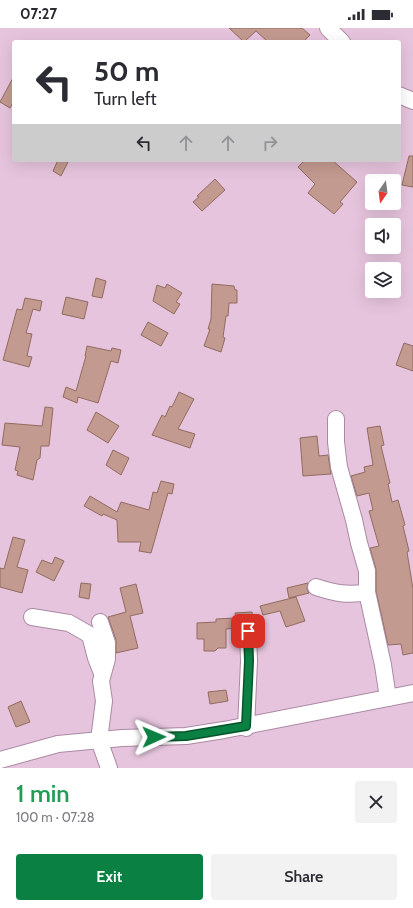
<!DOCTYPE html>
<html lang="en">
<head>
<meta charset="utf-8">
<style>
  body { margin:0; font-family:Cabin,sans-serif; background:#f2f2f3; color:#2b2b33; height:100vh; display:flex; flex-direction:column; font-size:15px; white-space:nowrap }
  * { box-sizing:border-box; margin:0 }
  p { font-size:13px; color:#7c7c81 }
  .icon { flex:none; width:22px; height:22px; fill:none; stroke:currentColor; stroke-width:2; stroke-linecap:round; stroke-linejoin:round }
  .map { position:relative; height:740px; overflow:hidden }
  .sheet { display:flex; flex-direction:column; background:#fff; flex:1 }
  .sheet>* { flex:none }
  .top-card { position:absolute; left:12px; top:12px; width:389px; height:122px; border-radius:4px; box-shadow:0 4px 16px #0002; background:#fff; color:#2b2b33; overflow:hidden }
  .needle { width:26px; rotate:194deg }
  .tools { position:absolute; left:365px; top:146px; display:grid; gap:8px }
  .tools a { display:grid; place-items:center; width:36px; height:36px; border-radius:4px; background:#fff; box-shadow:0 4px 16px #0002; font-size:20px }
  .pin { position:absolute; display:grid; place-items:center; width:34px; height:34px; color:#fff; margin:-17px; border-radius:8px; box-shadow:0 2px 6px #0006 }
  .me { position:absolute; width:44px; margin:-22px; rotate:89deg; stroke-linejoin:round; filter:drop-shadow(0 0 3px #0008) }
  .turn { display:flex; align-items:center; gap:14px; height:84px; padding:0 16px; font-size:18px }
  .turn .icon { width:52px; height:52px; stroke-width:2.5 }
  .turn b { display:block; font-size:28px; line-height:34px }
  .lanes { display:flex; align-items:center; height:38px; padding:0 16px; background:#0003; justify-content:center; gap:20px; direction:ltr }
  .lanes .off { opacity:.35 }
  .round { display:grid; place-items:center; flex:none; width:42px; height:42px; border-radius:4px; background:#f2f2f3 }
  .overview { display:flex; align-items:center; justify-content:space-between; height:68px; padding:0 16px }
  h1 { font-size:24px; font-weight:600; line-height:30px; color:#1e9e55 }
  .cta { display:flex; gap:8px; margin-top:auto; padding:8px 16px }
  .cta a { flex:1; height:46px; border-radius:4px; background:#0b8043; color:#fff; font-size:16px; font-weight:600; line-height:46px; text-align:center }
  .cta a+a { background:#f2f2f3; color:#2b2b33 }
  .status { display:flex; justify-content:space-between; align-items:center; height:28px; padding:0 20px; background:#fff; direction:ltr }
  .status svg { height:11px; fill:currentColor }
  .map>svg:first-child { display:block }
  .building { fill:#c39a8f; stroke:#916b61 }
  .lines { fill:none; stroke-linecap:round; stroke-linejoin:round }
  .minor-casing { stroke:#aa8aa2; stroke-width:18 }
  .minor { stroke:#fff; stroke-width:16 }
  .route-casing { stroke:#07532c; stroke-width:10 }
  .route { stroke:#0b8043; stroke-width:7 }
</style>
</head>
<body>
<div class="status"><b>07:27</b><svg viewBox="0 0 49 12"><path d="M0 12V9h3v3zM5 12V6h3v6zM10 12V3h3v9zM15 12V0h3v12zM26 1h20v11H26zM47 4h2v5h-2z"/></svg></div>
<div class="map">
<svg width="413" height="740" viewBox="0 0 413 740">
  <rect width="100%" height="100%" fill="#e6c4dd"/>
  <g class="building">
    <polygon points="229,0 302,0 310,7 303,14 268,14 256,3 244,14"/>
    <polygon points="14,48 14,73 10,80 0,74"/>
    <polygon points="409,128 413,128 413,159 402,157"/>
    <polygon points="58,132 69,132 61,148 53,143"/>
    <polygon points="305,132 332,132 357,154 340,174 343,176 334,186 308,165 315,156 298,139"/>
    <polygon points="215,151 225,162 202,183 193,174 199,169 197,168"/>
    <polygon points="96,250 106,253 102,270 92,268"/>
    <polygon points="167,256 182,265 176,274 180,276 174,286 153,273 157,257 165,260"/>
    <polygon points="212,256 234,258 235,262 237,262 237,275 229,275 228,288 226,288 223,309 225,310 221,324 204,318 210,301 208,301 211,291"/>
    <polygon points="66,269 88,274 84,291 62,286"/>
    <polygon points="25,270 42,273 40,283 33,281 26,305 32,306 27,328 32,329 29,339 3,332 17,281 22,282"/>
    <polygon points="148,294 168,305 161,318 141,307"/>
    <polygon points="404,315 413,318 413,343 396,337"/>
    <polygon points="87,318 111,323 112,320 121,322 118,335 111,333 98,375 78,369 77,375 63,369 66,359 76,363 86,328 85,328"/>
    <polygon points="179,364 194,371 178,401 195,406 190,420 152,407 162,387 165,389 170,378 172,379"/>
    <polygon points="45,379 53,380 49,418 41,418 40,430 37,432 33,452 17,447 18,443 15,442 20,419 2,417 5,395 42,398"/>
    <polygon points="96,384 119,398 108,415 87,402"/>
    <polygon points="380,398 384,417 381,418 390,455 388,456 392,474 398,472 405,497 403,498 409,523 407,524 413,561 413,625 403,627 401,616 388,617 376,563 376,541 370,520 379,518 369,483 373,482 369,465 357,468 351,448 365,444 364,439 373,437 367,400"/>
    <polygon points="317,408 319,428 328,427 331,446 303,448 300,410"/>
    <polygon points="113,422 129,430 121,447 106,437"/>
    <polygon points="161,453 174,456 172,466 168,465 151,525 139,523 141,514 118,514 117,492 103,486 102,488 84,478 90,468 117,484 121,474 149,482 153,464 157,465"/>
    <polygon points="13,509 25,512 17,539 28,542 22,565 0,559 0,540 4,541"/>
    <polygon points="55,529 64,533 54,553 36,544 42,532 52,536"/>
    <polygon points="81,555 91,556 89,571 79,569"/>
    <polygon points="308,555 307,561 309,565 289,570 287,560"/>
    <polygon points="136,556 143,585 130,588 138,620 116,625 116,612 108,589 126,584 120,560"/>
    <polygon points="296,569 305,593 286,599 280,583 263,587 260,578"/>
    <polygon points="252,584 253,595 247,594 243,595 239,600 226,601 226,620 218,620 215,623 204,623 204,611 197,611 197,595 216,594 216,591 236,590 235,585"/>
    <polygon points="226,662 228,673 210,676 208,664"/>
    <polygon points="21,673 30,694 16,699 8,679"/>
  </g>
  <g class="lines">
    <g class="minor-casing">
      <g id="minor">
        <polyline points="328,0 342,14"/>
        <polyline points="399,67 413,73"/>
        <polyline points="336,391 336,414 339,439 354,492 359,515 367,543 367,564 383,637 388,670"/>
        <path d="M316 559C334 565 348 568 367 564"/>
        <polyline points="32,589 69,595 90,607 96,630 102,645"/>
        <polyline points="100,594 107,615 107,631 101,653 104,673 99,712 109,740"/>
        <polyline points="246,700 249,633 248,603"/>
        <polyline points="0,732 58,716 122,710 186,708 224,702 413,665"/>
      </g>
    </g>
    <use href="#minor" class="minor"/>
  </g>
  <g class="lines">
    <g class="route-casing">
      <polyline id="route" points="154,709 186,708 246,698 249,633 248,603"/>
    </g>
    <use href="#route" class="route"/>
  </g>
</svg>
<div class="tools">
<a><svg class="needle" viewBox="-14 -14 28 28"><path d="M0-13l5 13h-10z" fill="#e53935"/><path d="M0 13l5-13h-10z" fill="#7c7c81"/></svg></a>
<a><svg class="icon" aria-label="sound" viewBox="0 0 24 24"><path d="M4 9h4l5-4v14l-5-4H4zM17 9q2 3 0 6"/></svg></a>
<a><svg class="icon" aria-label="layers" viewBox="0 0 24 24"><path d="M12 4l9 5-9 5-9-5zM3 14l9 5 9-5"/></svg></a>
</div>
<div class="pin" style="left:248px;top:603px;background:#d93025"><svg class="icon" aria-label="arrive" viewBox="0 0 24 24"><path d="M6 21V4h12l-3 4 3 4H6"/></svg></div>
<svg class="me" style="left:154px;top:709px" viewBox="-20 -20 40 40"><path d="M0-17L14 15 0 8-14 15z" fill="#0b8043" stroke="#fff" stroke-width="4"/></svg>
<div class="top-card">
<div class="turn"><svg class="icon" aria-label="left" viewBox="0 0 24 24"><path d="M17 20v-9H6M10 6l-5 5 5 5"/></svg><div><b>50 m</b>Turn left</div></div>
<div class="lanes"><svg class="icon" aria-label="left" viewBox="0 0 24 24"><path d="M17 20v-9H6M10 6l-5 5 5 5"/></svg><svg class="icon off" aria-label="ahead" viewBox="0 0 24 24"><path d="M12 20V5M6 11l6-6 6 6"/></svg><svg class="icon off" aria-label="ahead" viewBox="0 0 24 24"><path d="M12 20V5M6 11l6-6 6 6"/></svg><svg class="icon off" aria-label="right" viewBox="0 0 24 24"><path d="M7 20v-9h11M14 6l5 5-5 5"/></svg></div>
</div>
</div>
<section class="sheet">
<div class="overview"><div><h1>1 min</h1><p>100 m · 07:28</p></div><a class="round"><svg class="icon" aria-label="close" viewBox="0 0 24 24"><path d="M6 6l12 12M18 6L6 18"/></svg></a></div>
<div class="cta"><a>Exit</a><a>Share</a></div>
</section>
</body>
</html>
